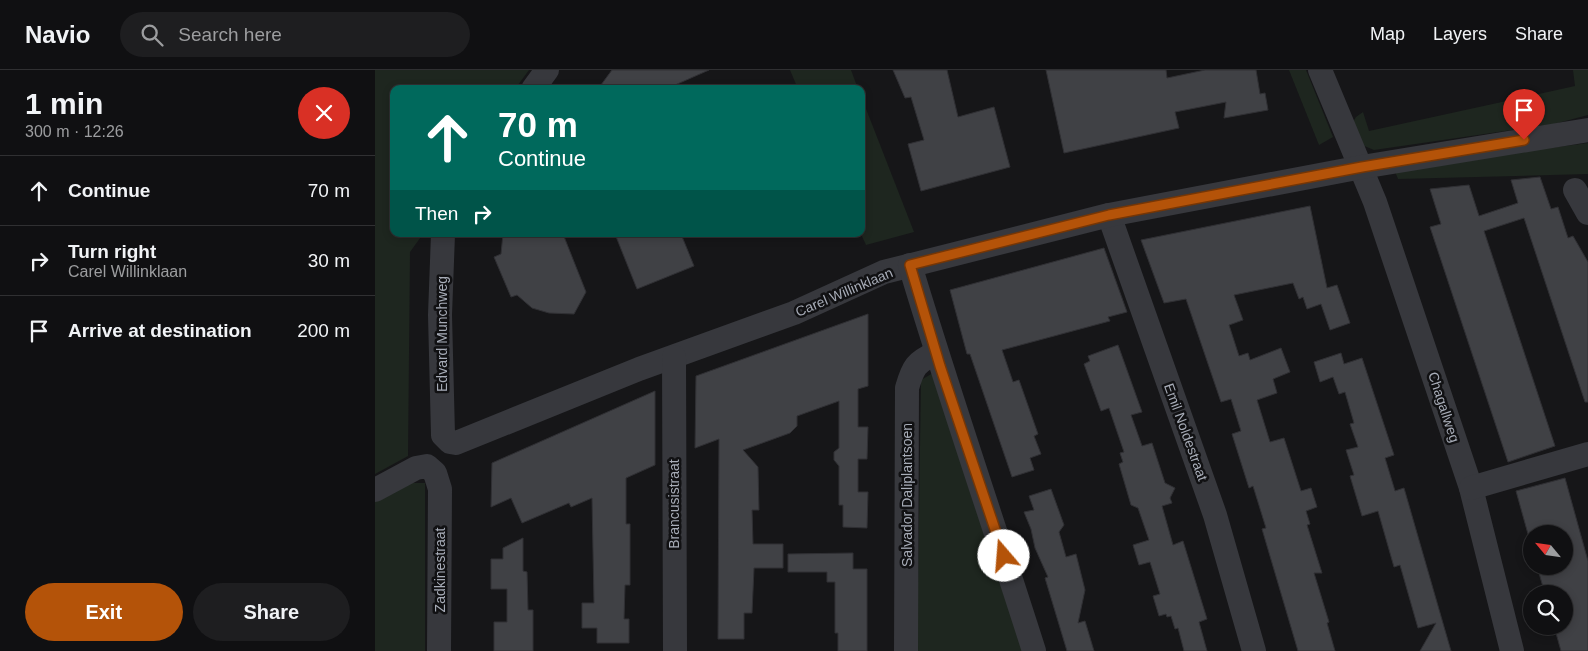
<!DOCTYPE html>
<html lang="en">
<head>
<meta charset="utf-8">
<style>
  body { margin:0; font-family:Arial,sans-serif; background:#1e1e20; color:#f1f3f6; height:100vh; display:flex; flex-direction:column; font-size:19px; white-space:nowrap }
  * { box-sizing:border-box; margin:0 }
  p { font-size:16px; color:#9c9d9f }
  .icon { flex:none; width:28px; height:28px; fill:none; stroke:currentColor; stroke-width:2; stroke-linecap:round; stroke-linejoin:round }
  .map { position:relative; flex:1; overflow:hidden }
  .drawer { display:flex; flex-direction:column; background:#101012; width:375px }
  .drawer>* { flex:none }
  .guide { position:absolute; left:15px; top:15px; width:475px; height:152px; border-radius:10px; box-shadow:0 2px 8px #0003,0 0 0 1px #303032; background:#00695c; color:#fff; overflow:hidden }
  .needle { width:32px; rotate:299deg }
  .fabs { position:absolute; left:1148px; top:455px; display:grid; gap:10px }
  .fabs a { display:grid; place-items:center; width:50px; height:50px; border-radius:50%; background:#101012; box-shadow:0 2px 8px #0003,0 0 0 1px #303032; font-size:25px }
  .pin { position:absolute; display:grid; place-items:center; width:42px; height:42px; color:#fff; margin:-51px -21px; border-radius:50% 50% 50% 0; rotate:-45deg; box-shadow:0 0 5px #0007 }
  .pin .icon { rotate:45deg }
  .me { position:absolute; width:55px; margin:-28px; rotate:342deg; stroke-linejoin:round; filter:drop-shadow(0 0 4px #0008) }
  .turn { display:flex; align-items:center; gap:18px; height:105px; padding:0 25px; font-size:22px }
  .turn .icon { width:65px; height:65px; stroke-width:2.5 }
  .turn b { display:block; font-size:35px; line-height:42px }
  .then { display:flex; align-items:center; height:48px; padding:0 25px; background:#0003; gap:10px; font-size:19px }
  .round { display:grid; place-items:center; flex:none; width:52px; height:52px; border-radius:26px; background:#1e1e20 }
  .summary { display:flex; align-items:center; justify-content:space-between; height:85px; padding:0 25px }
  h1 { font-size:30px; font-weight:600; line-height:38px }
  .cta { display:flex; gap:10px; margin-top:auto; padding:10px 25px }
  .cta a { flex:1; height:58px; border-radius:30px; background:#b45309; color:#fff; font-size:20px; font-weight:600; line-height:58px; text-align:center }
  .cta a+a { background:#1e1e20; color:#f1f3f6 }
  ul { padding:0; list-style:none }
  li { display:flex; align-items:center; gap:15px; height:70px; padding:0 25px; border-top:1px solid #303032 }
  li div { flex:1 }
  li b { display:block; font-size:19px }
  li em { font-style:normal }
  header { display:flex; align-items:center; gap:30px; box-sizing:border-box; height:70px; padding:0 25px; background:#101012; border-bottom:1px solid #303032 }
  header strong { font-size:24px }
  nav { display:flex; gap:28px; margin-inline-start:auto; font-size:18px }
  .search { width:350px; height:45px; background:#1e1e20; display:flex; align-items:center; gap:12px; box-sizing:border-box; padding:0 18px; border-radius:28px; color:#9c9d9f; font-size:19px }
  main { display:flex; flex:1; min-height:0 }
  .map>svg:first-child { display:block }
  .green { fill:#1e261f }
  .building { fill:#404145; stroke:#303034 }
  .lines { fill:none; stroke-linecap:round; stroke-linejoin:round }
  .minor { stroke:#37383d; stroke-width:24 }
  .route-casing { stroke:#753606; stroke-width:12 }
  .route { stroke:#b45309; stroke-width:9 }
  .labels { text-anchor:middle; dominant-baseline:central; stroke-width:5; stroke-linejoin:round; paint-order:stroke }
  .street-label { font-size:14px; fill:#a8adb8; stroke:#111113 }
</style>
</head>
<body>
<header>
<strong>Navio</strong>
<div class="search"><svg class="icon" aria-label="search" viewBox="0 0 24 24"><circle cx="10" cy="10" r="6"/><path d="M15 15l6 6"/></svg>Search here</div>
<nav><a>Map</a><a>Layers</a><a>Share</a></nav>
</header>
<main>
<section class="drawer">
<div class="summary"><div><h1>1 min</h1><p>300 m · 12:26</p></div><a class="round" style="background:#d93025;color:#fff"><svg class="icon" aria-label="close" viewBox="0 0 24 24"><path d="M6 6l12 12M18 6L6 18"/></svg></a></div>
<ul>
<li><svg class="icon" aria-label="ahead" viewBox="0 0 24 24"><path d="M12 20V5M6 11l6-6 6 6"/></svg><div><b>Continue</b></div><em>70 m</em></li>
<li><svg class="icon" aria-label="right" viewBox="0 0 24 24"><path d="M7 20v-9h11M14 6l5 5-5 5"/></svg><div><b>Turn right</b><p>Carel Willinklaan</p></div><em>30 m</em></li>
<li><svg class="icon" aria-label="arrive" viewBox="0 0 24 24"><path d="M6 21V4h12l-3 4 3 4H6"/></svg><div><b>Arrive at destination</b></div><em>200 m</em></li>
</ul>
<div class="cta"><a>Exit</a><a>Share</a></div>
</section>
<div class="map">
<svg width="1213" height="581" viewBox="0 0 1213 581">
  <rect width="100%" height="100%" fill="#161618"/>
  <g class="green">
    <polygon points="0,0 154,0 140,19 19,19 19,164 48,164 35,182 33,386 0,404"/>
    <polygon points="415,0 476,0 483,19 423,19"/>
    <polygon points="914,0 931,0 958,67 944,75"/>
    <polygon points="1198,0 1213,0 1213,45 1179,54 999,80 987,75 976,55 981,47 988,42 994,61 1200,16"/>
    <polygon points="486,26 539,162 491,175 486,164"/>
    <polygon points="1213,73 1213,104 1023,109 1019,99"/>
    <polygon points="558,303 649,581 542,581 546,310"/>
    <polygon points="33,413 50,413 50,581 0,581 0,429"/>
  </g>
  <g class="building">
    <polygon points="237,0 334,0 291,19 223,19"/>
    <polygon points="518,0 572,0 583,47 619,37 635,97 546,121 533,74 549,70 536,27 530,28"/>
    <polygon points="671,0 791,0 792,8 830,0 881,0 885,24 890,23 893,40 849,48 851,32 800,42 804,58 689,83"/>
    <polygon points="1165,107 1176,139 1183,137 1193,168 1198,166 1213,192 1213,332 1210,332 1149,148 1109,161 1180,376 1133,392 1055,157 1066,154 1055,119 1094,115 1104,146 1143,133 1136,110"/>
    <polygon points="935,136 952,218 962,215 975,253 955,260 946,234 932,239 928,227 924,229 918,213 859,225 868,250 854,255 864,286 873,283 875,290 906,278 915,302 898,309 902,323 882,330 895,372 909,368 926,421 936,418 942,437 931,441 935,454 932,455 947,503 939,503 954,552 952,553 960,581 923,581 887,459 891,458 878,416 874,418 857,364 866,361 856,329 846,332 811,229 789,233 766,170"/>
    <polygon points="128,164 188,164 211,222 199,244 174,243 157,238 142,225 136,227 119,187 126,184"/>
    <polygon points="240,164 306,164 319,196 262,219"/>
    <polygon points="729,178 752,242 733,247 735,251 627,280 638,312 644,310 663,364 659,366 666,384 655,388 659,400 637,407 595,284 592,284 575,220"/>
    <polygon points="493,244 493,316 483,319 483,357 493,357 492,389 483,389 483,422 493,422 492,458 468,457 468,435 464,435 464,396 459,390 459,382 464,378 464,331 422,346 422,356 415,363 368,380 383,397 384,440 377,440 378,474 408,474 408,498 379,498 377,543 369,543 369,569 343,569 344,369 320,378 321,306"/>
    <polygon points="743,275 767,342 756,345 767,376 777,373 790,413 800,418 795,428 797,433 787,436 798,475 808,471 832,549 824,552 832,581 809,581 803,558 800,559 796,546 792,547 791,544 784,546 778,526 785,524 775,492 764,495 758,475 774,470 763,438 756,435 744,394 748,392 745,383 749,382 734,338 726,341 709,294 715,291 713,286"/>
    <polygon points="966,283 969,294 987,288 1019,385 1010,388 1020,421 1029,418 1076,581 1045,581 1061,553 1043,558 1025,495 1019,497 1003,441 987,446 975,406 979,405 971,380 983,377 975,354 979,353 970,322 964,324 958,307 945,312 939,292"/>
    <polygon points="280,321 280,395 251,408 251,454 255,454 255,515 250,515 249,549 254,549 254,573 222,573 222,558 207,558 207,533 219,533 217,428 196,437 194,433 147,453 136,428 116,437 117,393"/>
    <polygon points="1190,408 1213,491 1213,581 1186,581 1179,556 1189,556 1189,524 1170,524 1162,496 1189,496 1189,464 1153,464 1141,421"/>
    <polygon points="676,419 689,455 684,462 691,487 701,484 710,520 703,553 710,551 719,581 692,581 670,508 673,507 660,478 656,459 649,442 659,440 654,426"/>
    <polygon points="148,468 148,501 152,502 153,540 158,540 158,581 119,581 119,552 132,552 132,519 116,519 116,489 128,489 128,478"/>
    <polygon points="478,483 478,499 492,499 492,581 463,581 463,563 460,563 460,512 452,512 452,502 413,502 413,484"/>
  </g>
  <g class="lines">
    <g class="minor">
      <polyline points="945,0 1000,132 1096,418 1137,581"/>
      <polyline points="158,19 172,0"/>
      <polyline points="1200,120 1213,143"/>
      <polyline points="734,145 840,445 879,581"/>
      <polyline points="68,164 65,245 68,365 75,372 81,373 264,299 419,243 509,202 734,145 987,97 1213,60"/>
      <path d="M535 195C574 325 618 452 659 581"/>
      <polyline points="299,287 300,581"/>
      <polyline points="1096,418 1213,384"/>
      <polyline points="0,420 41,398 52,396 60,403 65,419 64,581"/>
      <path d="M531 581 532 318C538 297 541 292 561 283"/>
    </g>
  </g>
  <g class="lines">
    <g class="route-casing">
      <polyline id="route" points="629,486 565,296 535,195 734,145 987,97 1149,70"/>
    </g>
    <use href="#route" class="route"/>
  </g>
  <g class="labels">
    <g class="street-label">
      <text transform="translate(469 222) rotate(-23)">Carel Willinklaan</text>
      <text transform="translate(67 264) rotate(-90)">Edvard Munchweg</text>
      <text transform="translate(1069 337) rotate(72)">Chagallweg</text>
      <text transform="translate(811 362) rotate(70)">Emil Noldestraat</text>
      <text transform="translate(532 425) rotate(-90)">Salvador Daliplantsoen</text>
      <text transform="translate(299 434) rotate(-90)">Brancusistraat</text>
      <text transform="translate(65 500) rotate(-90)">Zadkinestraat</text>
    </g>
  </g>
</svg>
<div class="fabs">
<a><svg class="needle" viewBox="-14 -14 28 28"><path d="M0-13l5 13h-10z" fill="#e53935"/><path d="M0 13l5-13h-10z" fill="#9c9d9f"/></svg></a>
<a><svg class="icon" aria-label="search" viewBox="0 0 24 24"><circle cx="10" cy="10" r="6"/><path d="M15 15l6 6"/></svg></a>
</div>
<div class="pin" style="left:1149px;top:70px;background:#d93025"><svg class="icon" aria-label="arrive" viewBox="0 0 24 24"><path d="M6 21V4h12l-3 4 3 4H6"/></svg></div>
<svg class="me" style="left:629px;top:486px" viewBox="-20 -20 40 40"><circle r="19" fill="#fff"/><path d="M0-13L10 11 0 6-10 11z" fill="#b45309"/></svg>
<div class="guide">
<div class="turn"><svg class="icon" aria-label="ahead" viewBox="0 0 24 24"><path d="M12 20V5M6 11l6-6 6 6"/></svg><div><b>70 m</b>Continue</div></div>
<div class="then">Then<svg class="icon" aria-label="right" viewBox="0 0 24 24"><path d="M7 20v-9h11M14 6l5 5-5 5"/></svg></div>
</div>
</div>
</main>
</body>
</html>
